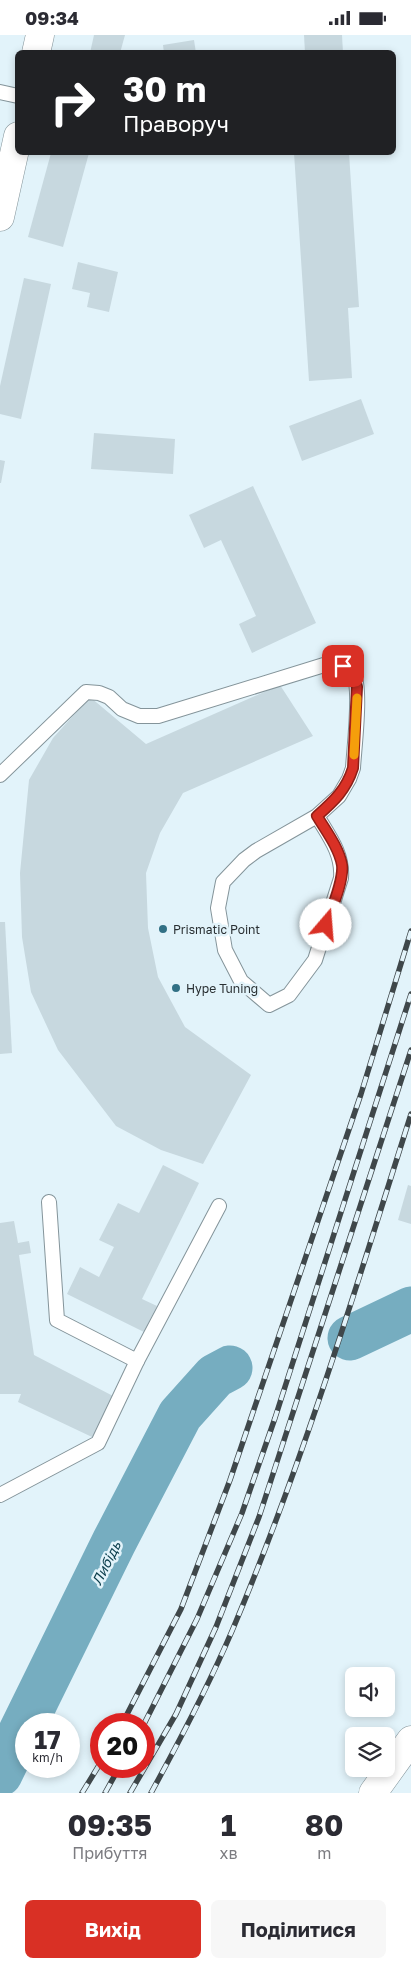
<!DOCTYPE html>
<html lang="uk">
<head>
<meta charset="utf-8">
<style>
  body { margin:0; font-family:"Golos Text",sans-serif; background:#f7f7f7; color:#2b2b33; height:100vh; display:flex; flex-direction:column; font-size:19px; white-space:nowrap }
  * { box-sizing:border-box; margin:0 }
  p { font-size:16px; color:#7c7c81 }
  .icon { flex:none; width:28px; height:28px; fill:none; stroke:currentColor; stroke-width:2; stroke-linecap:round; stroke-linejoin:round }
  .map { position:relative; height:1758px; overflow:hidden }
  .sheet { display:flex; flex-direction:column; background:#fff; flex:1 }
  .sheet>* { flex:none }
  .banner { position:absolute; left:15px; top:15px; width:381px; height:105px; border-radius:8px; box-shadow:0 2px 8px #0003; background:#202124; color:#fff; overflow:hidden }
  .controls { position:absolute; left:345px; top:1632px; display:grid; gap:10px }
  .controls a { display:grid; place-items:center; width:50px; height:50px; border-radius:8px; background:#fff; box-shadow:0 2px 8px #0003; font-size:25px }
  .speed { position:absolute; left:15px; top:1678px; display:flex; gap:10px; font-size:25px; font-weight:700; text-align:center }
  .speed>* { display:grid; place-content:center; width:65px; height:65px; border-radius:50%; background:#fff; box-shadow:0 2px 8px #0003; line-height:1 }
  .speed small { font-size:12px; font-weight:400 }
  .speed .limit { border:8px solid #d22; background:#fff; color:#111 }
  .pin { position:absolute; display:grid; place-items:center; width:42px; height:42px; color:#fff; margin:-21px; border-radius:10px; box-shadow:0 2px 8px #0006 }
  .me { position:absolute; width:55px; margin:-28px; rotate:18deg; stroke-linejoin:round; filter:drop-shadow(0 0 4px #0008) }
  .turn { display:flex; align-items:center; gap:18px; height:105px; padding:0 25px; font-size:22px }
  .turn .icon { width:65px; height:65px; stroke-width:2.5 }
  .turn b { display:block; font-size:35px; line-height:42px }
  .eta { display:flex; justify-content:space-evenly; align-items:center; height:85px; text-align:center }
  .eta b { font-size:30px; font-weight:700; line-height:35px }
  .cta { display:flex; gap:10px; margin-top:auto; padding:10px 25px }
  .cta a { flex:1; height:58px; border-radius:8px; background:#d93025; color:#fff; font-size:20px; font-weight:700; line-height:58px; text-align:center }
  .cta a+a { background:#f7f7f7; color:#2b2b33 }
  .status { display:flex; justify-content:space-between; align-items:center; height:35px; padding:0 25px; background:#fff; direction:ltr }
  .status svg { height:14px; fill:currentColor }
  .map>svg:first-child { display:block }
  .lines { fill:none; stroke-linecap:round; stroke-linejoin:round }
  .river { stroke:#76adc0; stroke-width:45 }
  .building { fill:#c7d8df }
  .lane-casing { stroke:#84949a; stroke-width:16 }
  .secondary-casing { stroke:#84949a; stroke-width:29 }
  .lane { stroke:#fff; stroke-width:14 }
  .secondary { stroke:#fff; stroke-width:28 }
  .rail-casing { stroke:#3f474a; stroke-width:5.5 }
  .rail { stroke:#e2f3fa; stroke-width:4; stroke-dasharray:11; stroke-linecap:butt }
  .route-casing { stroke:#8d1f18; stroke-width:12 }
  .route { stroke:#d93025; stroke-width:9 }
  .slow { stroke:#f59e0b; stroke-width:9 }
  .poi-dot { fill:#317085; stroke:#e2f3fa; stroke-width:2 }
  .labels { text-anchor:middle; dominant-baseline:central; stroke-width:5; stroke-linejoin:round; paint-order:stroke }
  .poi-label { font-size:12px; fill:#292f32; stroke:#e2f3fa; text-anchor:start }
  .water-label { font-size:14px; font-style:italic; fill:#093c4a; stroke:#e2f3fa }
</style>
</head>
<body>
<div class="status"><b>09:34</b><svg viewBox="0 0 49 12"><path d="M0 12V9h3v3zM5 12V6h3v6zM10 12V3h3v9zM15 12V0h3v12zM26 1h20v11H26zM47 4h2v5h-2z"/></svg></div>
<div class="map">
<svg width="411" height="1758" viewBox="0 0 411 1758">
  <rect width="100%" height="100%" fill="#e2f3fa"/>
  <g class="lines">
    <g class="river">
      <polyline points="350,1303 411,1274"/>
      <polyline points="0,1739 114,1507 180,1380 215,1341 230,1333"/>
    </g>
  </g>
  <g class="building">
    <polygon points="94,0 125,0 120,18 90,18"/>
    <polygon points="304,0 342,0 343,18 305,18"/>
    <polygon points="194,5 196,18 164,18 163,10"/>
    <polygon points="51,118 89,118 63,212 28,202"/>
    <polygon points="294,118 349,118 359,272 348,273 352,343 309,346"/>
    <polygon points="78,227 118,237 109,277 87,272 90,258 72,254"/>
    <polygon points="24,243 51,249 21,384 0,379 0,351"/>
    <polygon points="361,364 374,399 302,426 289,391"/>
    <polygon points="94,398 175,404 173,439 91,434"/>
    <polygon points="0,425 5,426 1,448 0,448"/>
    <polygon points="253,451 316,588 252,618 239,589 256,581 221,505 204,513 189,480"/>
    <polygon points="280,650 313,701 183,758 160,798 146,838 148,893 158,942 185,992 251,1040 203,1129 161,1115 116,1091 58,1015 31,957 22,902 20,838 29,745 53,703 90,662 146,709"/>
    <polygon points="0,887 5,887 12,1018 0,1019"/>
    <polygon points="163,1130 199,1148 142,1264 157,1271 144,1297 67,1259 80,1232 99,1242 114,1212 99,1205 118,1168 139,1178"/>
    <polygon points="408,1150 411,1151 411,1189 398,1185"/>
    <polygon points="14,1186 18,1208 29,1206 31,1218 19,1220 34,1320 115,1362 92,1402 18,1367 21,1359 0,1359 0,1188"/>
  </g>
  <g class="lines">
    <g class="lane-casing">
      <g id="lane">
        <polyline points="0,57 18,61"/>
        <path d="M0 740 86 657 99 658 109 662 122 674 139 681H158L324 630C334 630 347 629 353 638 362 652 354 714 353 733L349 744 339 761 317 781 256 816 244 825 223 847 218 873 225 915 241 946 269 970 289 960 315 925 341 843C343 819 329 801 317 781"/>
        <polyline points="137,1326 219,1171"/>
        <polyline points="0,1460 98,1408 137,1326 57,1285 49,1167"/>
      </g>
    </g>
    <g class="secondary-casing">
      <g id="secondary">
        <polyline points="36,18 40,0"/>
        <polyline points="0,182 18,101"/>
        <polyline points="373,1758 411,1705"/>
      </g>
    </g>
    <use href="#lane" class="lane"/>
    <use href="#secondary" class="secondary"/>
    <g class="rail-casing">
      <g id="rail">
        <polyline points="122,1689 181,1574 230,1445 361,1059 411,896"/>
        <polyline points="144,1689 197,1584 242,1478 275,1383 411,959"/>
        <polyline points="82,1758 101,1727"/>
        <polyline points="105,1758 120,1731"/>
        <polyline points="130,1758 176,1679 216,1592 259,1482 411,1015"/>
        <path d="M151 1758C180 1705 208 1652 232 1596 303 1428 356 1253 411 1079"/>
      </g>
    </g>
    <use href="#rail" class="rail"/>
  </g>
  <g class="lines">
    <g class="route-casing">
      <path id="route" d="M326 890C331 875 344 846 342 830 339 813 326 796 317 781 334 766 346 755 353 733L357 652 353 638 343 631"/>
    </g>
    <use href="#route" class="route"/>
    <polyline class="slow" points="354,720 357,663"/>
  </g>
  <g class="poi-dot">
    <circle cx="163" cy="894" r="5"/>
    <circle cx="176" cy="953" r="5"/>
  </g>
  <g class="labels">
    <g class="poi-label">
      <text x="173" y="894">Prismatic Point</text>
      <text x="186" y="953">Hype Tuning</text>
    </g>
    <g class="water-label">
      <text transform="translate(106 1528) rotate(-63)">Либідь</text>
    </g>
  </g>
</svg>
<div class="controls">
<a><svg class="icon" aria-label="sound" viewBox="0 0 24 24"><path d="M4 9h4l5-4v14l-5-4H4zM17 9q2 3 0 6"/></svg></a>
<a><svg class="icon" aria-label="layers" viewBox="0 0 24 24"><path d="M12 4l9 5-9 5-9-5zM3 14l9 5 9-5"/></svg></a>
</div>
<div class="speed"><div>17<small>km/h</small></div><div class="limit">20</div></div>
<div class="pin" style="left:343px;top:631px;background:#d93025"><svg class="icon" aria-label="arrive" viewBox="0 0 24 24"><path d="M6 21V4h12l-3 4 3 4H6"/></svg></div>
<svg class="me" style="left:326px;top:890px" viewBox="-20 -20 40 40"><circle r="19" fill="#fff"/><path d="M0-13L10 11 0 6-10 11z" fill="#d93025"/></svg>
<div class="banner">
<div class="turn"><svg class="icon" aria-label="right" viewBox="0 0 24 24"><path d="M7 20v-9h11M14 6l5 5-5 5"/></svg><div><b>30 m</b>Праворуч</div></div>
</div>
</div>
<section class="sheet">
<div class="eta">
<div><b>09:35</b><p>Прибуття</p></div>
<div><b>1</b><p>хв</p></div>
<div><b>80</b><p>m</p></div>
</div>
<div class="cta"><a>Вихід</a><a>Поділитися</a></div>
</section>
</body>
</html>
